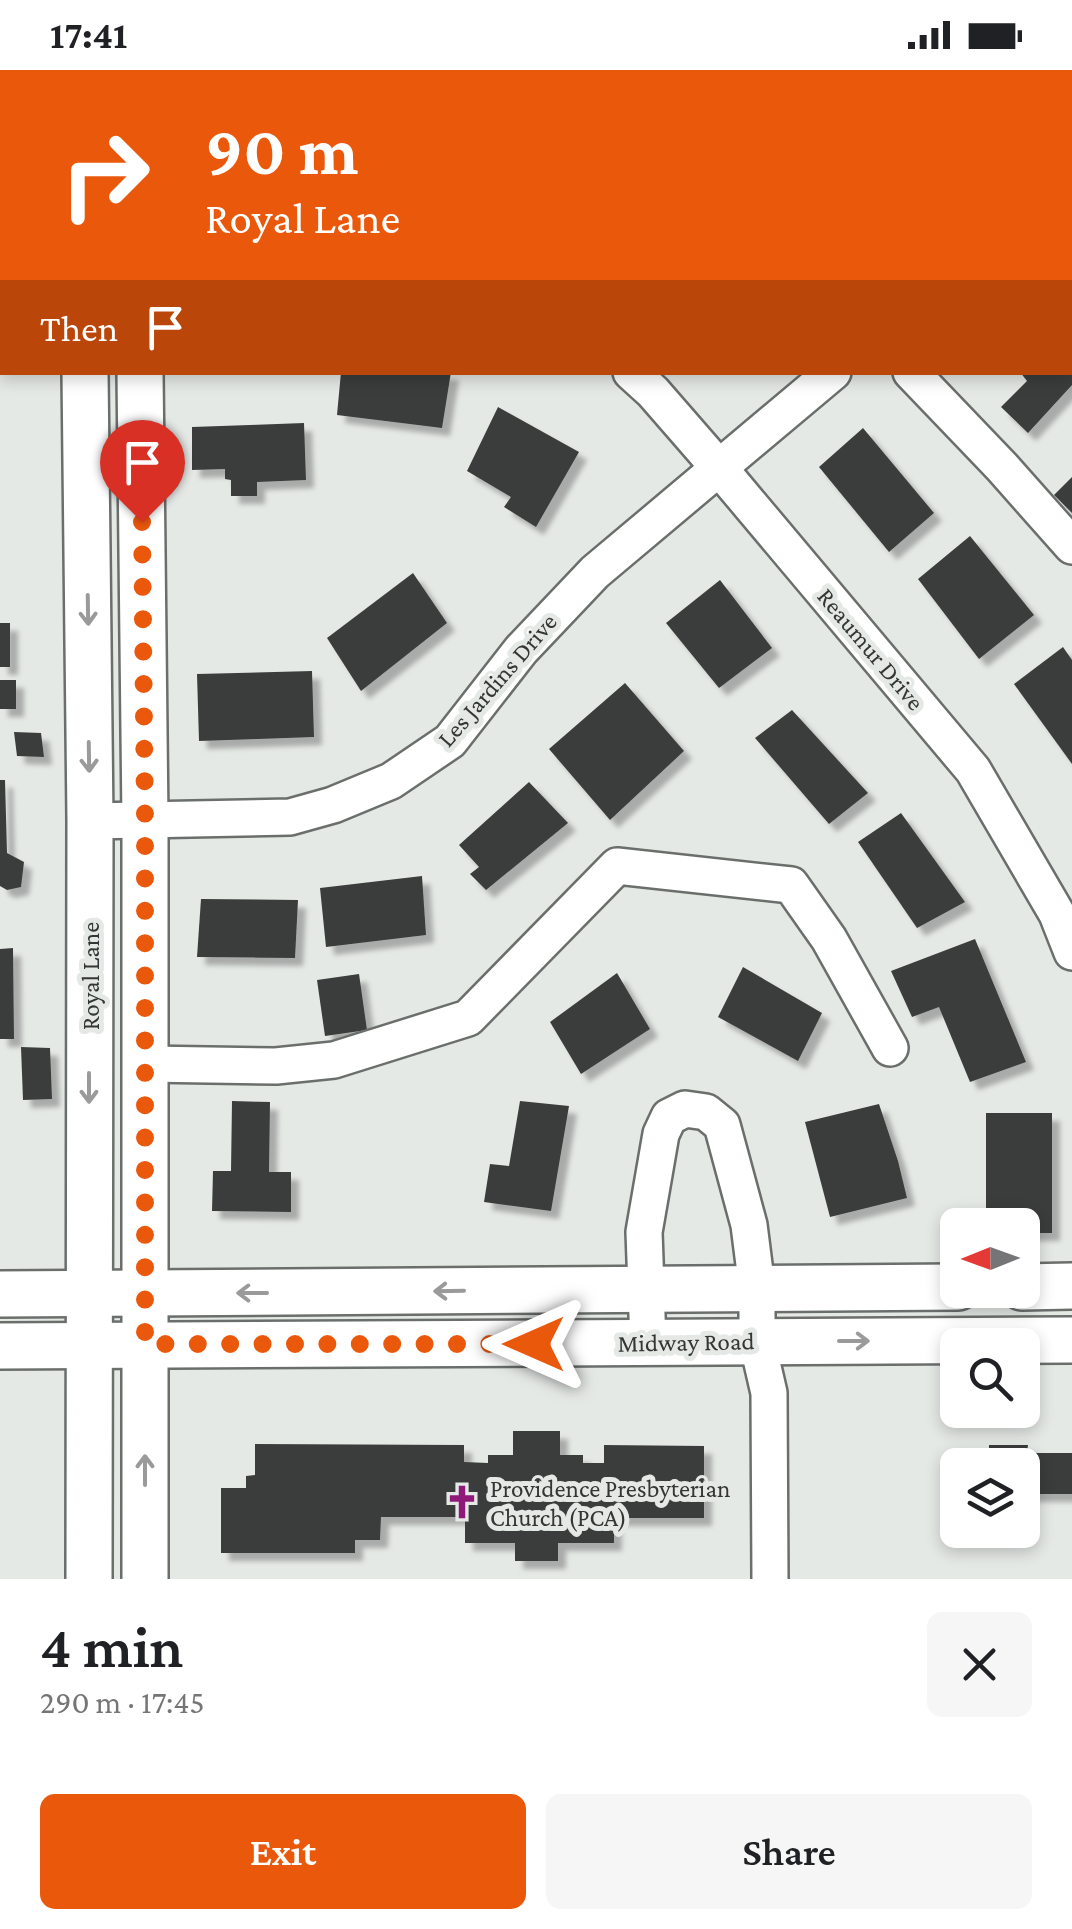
<!DOCTYPE html>
<html lang="en">
<head>
<meta charset="utf-8">
<style>
  body { margin:0; font-family:"Crimson Pro",serif; background:#f6f6f6; color:#202124; height:100vh; display:flex; flex-direction:column; font-size:38px; white-space:nowrap }
  * { box-sizing:border-box; margin:0 }
  p { font-size:32px; color:#757577 }
  .icon { flex:none; width:55px; height:55px; fill:none; stroke:currentColor; stroke-width:2; stroke-linecap:round; stroke-linejoin:round }
  .map { position:relative; height:1509px; overflow:hidden }
  .drawer { display:flex; flex-direction:column; background:#fff; flex:1 }
  .drawer>* { flex:none }
  .banner { position:absolute; left:0px; top:0px; width:1072px; height:305px; box-shadow:0 5px 15px #0003; background:#ea580c; color:#fff; overflow:hidden }
  .needle { width:65px; rotate:269deg }
  .fabs { position:absolute; left:940px; top:1138px; display:grid; gap:20px }
  .fabs a { display:grid; place-items:center; width:100px; height:100px; border-radius:15px; background:#fff; box-shadow:0 5px 15px #0003; font-size:50px }
  .pin { position:absolute; display:grid; place-items:center; width:85px; height:85px; color:#fff; margin:-102px -42px; border-radius:50% 50% 50% 0; rotate:-45deg; box-shadow:0 0 10px #0007 }
  .pin .icon { rotate:45deg }
  .me { position:absolute; width:110px; margin:-55px; rotate:270deg; stroke-linejoin:round; filter:drop-shadow(0 0 8px #0008) }
  .turn { display:flex; align-items:center; gap:35px; height:210px; padding:0 40px; font-size:45px }
  .turn .icon { width:130px; height:130px; stroke-width:2.5 }
  .turn b { display:block; font-size:70px; line-height:85px }
  .then { display:flex; align-items:center; height:95px; padding:0 40px; background:#0003; gap:20px; font-size:38px }
  .round { display:grid; place-items:center; flex:none; width:105px; height:105px; border-radius:15px; background:#f6f6f6 }
  .head { display:flex; align-items:center; justify-content:space-between; height:170px; padding:0 40px }
  h1 { font-size:60px; font-weight:600; line-height:75px }
  .cta { display:flex; gap:20px; margin-top:auto; padding:20px 40px }
  .cta a { flex:1; height:115px; border-radius:15px; background:#ea580c; color:#fff; font-size:40px; font-weight:600; line-height:115px; text-align:center }
  .cta a+a { background:#f6f6f6; color:#202124 }
  .status { display:flex; justify-content:space-between; align-items:center; height:70px; padding:0 50px; background:#fff; direction:ltr }
  .status svg { height:28px; fill:currentColor }
  .map>svg:first-child { display:block }
  .building { fill:#3b3e3c; filter:url(#shadow) }
  .lines { fill:none; stroke-linecap:round; stroke-linejoin:round }
  .minor-casing { stroke:#6b6f6c; stroke-width:40 }
  .major-casing { stroke:#6b6f6c; stroke-width:50 }
  .minor { stroke:#fff; stroke-width:35 }
  .major { stroke:#fff; stroke-width:45 }
  .oneway { stroke:#9a9a9a }
  .route { stroke:#ea580c; stroke-width:18; stroke-dasharray:0 32.4 }
  .labels { text-anchor:middle; dominant-baseline:central; stroke-width:10; stroke-linejoin:round; paint-order:stroke }
  .street-label { font-size:25px; fill:#343635; stroke:#e5e9e6 }
  .poi-label { font-size:25px; fill:#343635; stroke:#e5e9e6; text-anchor:start }
</style>
</head>
<body>
<div class="status"><b>17:41</b><svg viewBox="0 0 49 12"><path d="M0 12V9h3v3zM5 12V6h3v6zM10 12V3h3v9zM15 12V0h3v12zM26 1h20v11H26zM47 4h2v5h-2z"/></svg></div>
<div class="map">
<svg width="1072" height="1509" viewBox="0 0 1072 1509">
  <defs>
    <filter id="shadow"><feDropShadow dx="8" dy="8" stdDeviation="2.5" flood-color="#0004"/></filter>
  </defs>
  <rect width="100%" height="100%" fill="#e5e9e6"/>
  <g class="building">
    <polygon points="341,302 451,302 442,358 337,345"/>
    <polygon points="1020,302 1072,302 1072,315 1028,363 1001,337 1027,311"/>
    <polygon points="498,337 579,382 536,457 504,437 511,427 467,401"/>
    <polygon points="304,353 306,410 257,412 257,426 231,426 231,410 225,409 225,399 192,400 192,357"/>
    <polygon points="863,358 934,443 889,482 819,397"/>
    <polygon points="1072,407 1072,443 1054,425"/>
    <polygon points="970,466 1034,545 979,589 918,509"/>
    <polygon points="413,503 447,553 361,621 327,568"/>
    <polygon points="720,510 772,578 719,618 666,553"/>
    <rect x="0" y="553" width="10" height="44"/>
    <polygon points="1063,577 1072,590 1072,694 1014,614"/>
    <polygon points="312,601 314,667 199,671 197,604"/>
    <rect x="0" y="610" width="16" height="29"/>
    <polygon points="625,613 684,681 610,750 549,679"/>
    <polygon points="792,640 868,723 829,754 755,668"/>
    <polygon points="14,662 41,663 44,687 17,686"/>
    <polygon points="0,710 5,710 7,783 24,792 21,817 7,820 0,816"/>
    <polygon points="529,712 568,753 486,820 470,804 479,797 459,775"/>
    <polygon points="901,743 965,832 917,858 858,772"/>
    <polygon points="422,806 426,865 326,877 320,818"/>
    <polygon points="201,829 298,830 295,888 197,887"/>
    <polygon points="975,869 1026,992 970,1012 939,937 912,947 891,901"/>
    <polygon points="13,878 14,969 0,969 0,879"/>
    <polygon points="743,897 822,943 798,991 718,947"/>
    <polygon points="617,903 650,959 581,1004 550,952"/>
    <polygon points="359,904 367,960 325,966 317,910"/>
    <polygon points="21,977 50,978 52,1029 23,1030"/>
    <polygon points="232,1031 270,1032 269,1102 291,1102 291,1142 212,1141 213,1101 231,1101"/>
    <polygon points="520,1031 569,1036 551,1141 484,1132 490,1094 509,1096"/>
    <polygon points="879,1034 898,1091 907,1128 830,1147 805,1052"/>
    <polygon points="986,1043 1052,1043 1052,1163 1022,1163 1022,1155 986,1155"/>
    <polygon points="513,1361 560,1361 560,1385 583,1385 583,1393 604,1393 604,1375 704,1376 704,1448 614,1448 614,1473 558,1473 558,1491 515,1491 515,1473 465,1473 465,1447 381,1447 380,1470 355,1470 355,1483 221,1483 221,1418 246,1418 246,1406 255,1405 255,1374 464,1375 464,1392 488,1393 488,1385 513,1385"/>
    <polygon points="989,1375 1028,1375 1027,1383 1072,1383 1072,1424 1022,1424 1022,1395 989,1395"/>
  </g>
  <g class="lines">
    <g class="minor-casing">
      <g id="minor">
        <polyline points="463,0 470,2"/>
        <polyline points="910,0 913,2"/>
        <polyline points="1070,91 1072,88"/>
        <polyline points="1070,160 1072,162"/>
        <polyline points="631,302 653,322 720,399 973,700 1057,844 1072,882"/>
        <polyline points="911,302 1002,397 1072,476"/>
        <polyline points="90,751 290,747 333,735 391,711 450,671 521,580 595,502 833,302"/>
        <polyline points="146,994 276,996 334,990 468,948 617,796 791,815 829,869 890,978"/>
        <polyline points="648,1273 644,1162 661,1064 669,1047 685,1039 706,1042 722,1055 749,1155 757,1218 757,1271 769,1323 770,1509"/>
      </g>
    </g>
    <g class="major-casing">
      <g id="major">
        <polyline points="82,0 82,2"/>
        <polyline points="137,0 137,2"/>
        <polyline points="85,302 90,751 89,1509"/>
        <polyline points="140,302 145,751 145,1509"/>
        <polyline points="1022,1217 1072,1216"/>
        <polyline points="0,1224 958,1217"/>
        <polyline points="0,1276 1072,1270"/>
      </g>
    </g>
    <use href="#minor" class="minor"/>
    <use href="#major" class="major"/>
  </g>
  <defs><path id="oneway-shaft" d="M-6 0H5M1.5-3L5.5 0L1.5 3" fill="none" stroke-width="1.6" stroke-linecap="round" stroke-linejoin="round" transform="scale(2.5)"/></defs>
  <g class="oneway">
    <use href="#oneway-shaft" transform="translate(88 540) rotate(89)"/>
    <use href="#oneway-shaft" transform="translate(89 687) rotate(89)"/>
    <use href="#oneway-shaft" transform="translate(89 1018) rotate(90)"/>
    <use href="#oneway-shaft" transform="translate(449 1221) rotate(179)"/>
    <use href="#oneway-shaft" transform="translate(252 1223) rotate(180)"/>
    <use href="#oneway-shaft" transform="translate(854 1271)"/>
    <use href="#oneway-shaft" transform="translate(145 1400) rotate(-90)"/>
  </g>
  <g class="lines">
    <polyline class="route" points="142,452 145,751 145,1274 534,1274"/>
  </g>
  <defs>
    <g id="church-bare" transform="scale(2.7)"><path d="M-1.2-6h2.4v3.5h3.3v2.4h-3.3V6h-2.4V-.1h-3.3v-2.4h3.3Z" fill="#8f1979" stroke="#e5e9e6" stroke-width="2.5" paint-order="stroke"/></g>
  </defs>
  <g fill-rule="evenodd">
    <use href="#church-bare" x="462" y="1432"/>
  </g>
  <g class="labels">
    <g class="street-label">
      <text transform="translate(871 579) rotate(50)">Reaumur Drive</text>
      <text transform="translate(497 610) rotate(-49)">Les Jardins Drive</text>
      <text transform="translate(90 906) rotate(-90)">Royal Lane</text>
      <text transform="translate(686 1272) rotate(-1)">Midway Road</text>
    </g>
    <g class="poi-label">
      <text x="490" y="1418">Providence Presbyterian<tspan x="490" dy="29">Church (PCA)</tspan></text>
    </g>
  </g>
</svg>
<div class="fabs">
<a><svg class="needle" viewBox="-14 -14 28 28"><path d="M0-13l5 13h-10z" fill="#e53935"/><path d="M0 13l5-13h-10z" fill="#757577"/></svg></a>
<a><svg class="icon" aria-label="search" viewBox="0 0 24 24"><circle cx="10" cy="10" r="6"/><path d="M15 15l6 6"/></svg></a>
<a><svg class="icon" aria-label="layers" viewBox="0 0 24 24"><path d="M12 4l9 5-9 5-9-5zM3 14l9 5 9-5"/></svg></a>
</div>
<div class="pin" style="left:142px;top:452px;background:#d93025"><svg class="icon" aria-label="arrive" viewBox="0 0 24 24"><path d="M6 21V4h12l-3 4 3 4H6"/></svg></div>
<svg class="me" style="left:534px;top:1274px" viewBox="-20 -20 40 40"><path d="M0-17L14 15 0 8-14 15z" fill="#ea580c" stroke="#fff" stroke-width="4"/></svg>
<div class="banner">
<div class="turn"><svg class="icon" aria-label="right" viewBox="0 0 24 24"><path d="M7 20v-9h11M14 6l5 5-5 5"/></svg><div><b>90 m</b>Royal Lane</div></div>
<div class="then">Then<svg class="icon" aria-label="arrive" viewBox="0 0 24 24"><path d="M6 21V4h12l-3 4 3 4H6"/></svg></div>
</div>
</div>
<section class="drawer">
<div class="head"><div><h1>4 min</h1><p>290 m · 17:45</p></div><a class="round"><svg class="icon" aria-label="close" viewBox="0 0 24 24"><path d="M6 6l12 12M18 6L6 18"/></svg></a></div>
<div class="cta"><a>Exit</a><a>Share</a></div>
</section>
</body>
</html>
